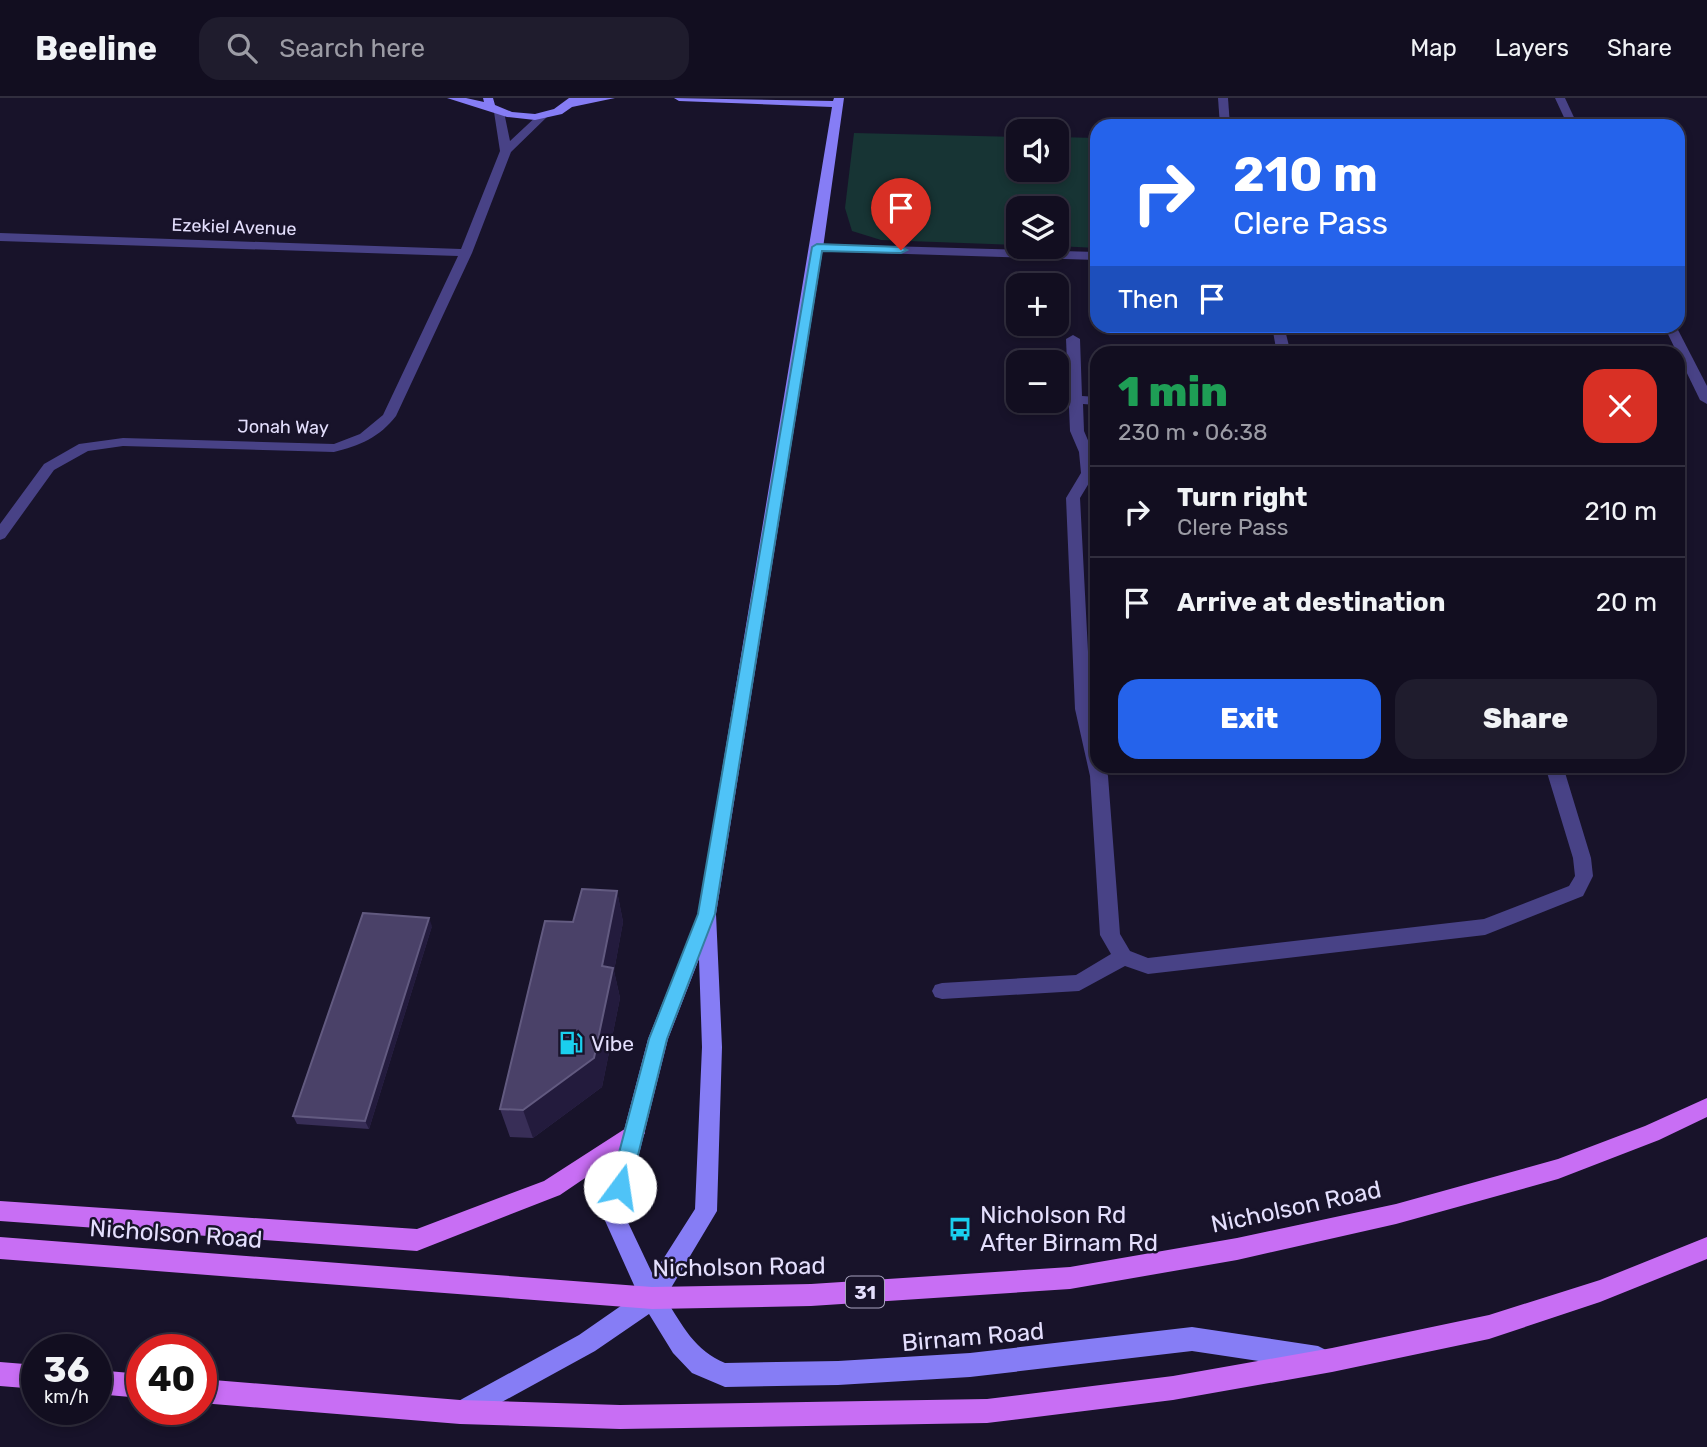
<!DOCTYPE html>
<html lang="en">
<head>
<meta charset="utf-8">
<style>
  body { margin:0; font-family:Rubik,sans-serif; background:#1f1c2d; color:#f1f3f6; height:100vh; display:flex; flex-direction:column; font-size:26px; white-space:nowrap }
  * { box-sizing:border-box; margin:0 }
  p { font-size:23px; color:#9c9ca5 }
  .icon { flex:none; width:38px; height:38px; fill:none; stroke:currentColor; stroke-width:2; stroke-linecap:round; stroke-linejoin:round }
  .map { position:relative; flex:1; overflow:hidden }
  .drawer { position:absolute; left:1090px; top:248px; width:595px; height:427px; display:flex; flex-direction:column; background:#120e20; border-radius:21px; box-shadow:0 4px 10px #0003,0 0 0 2px #312e3e }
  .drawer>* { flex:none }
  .banner { position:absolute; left:1090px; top:21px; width:595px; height:214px; border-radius:21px; box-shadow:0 4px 10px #0003,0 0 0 2px #312e3e; background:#2563eb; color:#fff; overflow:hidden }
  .fabs { position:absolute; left:1006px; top:21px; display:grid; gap:14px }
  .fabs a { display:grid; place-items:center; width:63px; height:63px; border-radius:14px; background:#120e20; box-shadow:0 4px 10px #0003,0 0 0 2px #312e3e; font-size:35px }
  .speed { position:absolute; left:21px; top:1236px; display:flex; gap:14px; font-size:35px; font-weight:700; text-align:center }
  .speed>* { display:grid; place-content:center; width:91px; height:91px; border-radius:50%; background:#120e20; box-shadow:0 4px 10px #0003,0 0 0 2px #312e3e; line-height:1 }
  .speed small { font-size:18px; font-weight:400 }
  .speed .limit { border:10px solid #d22; background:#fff; color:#111 }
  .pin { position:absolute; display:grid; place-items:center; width:60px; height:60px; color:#fff; margin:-72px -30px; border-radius:50% 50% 50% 0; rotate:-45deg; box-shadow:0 0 7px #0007 }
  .pin .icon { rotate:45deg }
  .me { position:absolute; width:77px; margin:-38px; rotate:14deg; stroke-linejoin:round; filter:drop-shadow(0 0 5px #0008) }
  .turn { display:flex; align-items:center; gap:24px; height:147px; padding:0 28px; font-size:32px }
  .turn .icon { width:91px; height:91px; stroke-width:2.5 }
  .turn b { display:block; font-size:49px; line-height:60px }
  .then { display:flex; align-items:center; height:66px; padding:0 28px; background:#0003; gap:14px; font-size:26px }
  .round { display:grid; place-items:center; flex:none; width:74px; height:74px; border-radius:21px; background:#1f1c2d }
  .headline { display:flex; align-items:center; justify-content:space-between; height:119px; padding:0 28px }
  h1 { font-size:42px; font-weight:800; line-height:52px; color:#1e9e55 }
  .button { display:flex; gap:14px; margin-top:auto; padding:14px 28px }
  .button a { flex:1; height:80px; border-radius:21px; background:#2563eb; color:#fff; font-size:28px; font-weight:800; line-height:80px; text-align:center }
  .button a+a { background:#1f1c2d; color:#f1f3f6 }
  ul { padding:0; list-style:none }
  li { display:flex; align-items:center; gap:21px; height:91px; padding:0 28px; border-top:2px solid #312e3e }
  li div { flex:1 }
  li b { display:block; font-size:26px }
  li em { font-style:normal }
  header { display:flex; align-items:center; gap:42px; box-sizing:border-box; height:98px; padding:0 35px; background:#120e20; border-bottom:2px solid #312e3e }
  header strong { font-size:33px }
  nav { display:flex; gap:38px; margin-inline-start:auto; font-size:24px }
  .search { width:490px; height:63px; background:#1f1c2d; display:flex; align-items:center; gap:18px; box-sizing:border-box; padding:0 24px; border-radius:21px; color:#9c9ca5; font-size:26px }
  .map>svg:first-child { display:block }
  .green { fill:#173434 }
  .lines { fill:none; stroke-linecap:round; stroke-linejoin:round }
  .lane { fill:#484286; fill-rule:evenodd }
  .street { fill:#484286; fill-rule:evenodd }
  .secondary { fill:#867df5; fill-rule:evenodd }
  .primary { fill:#c86ef4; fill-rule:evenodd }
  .wall { fill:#382e57 }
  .shaded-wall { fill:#231b3d }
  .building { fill:#4a4168; stroke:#625a80; stroke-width:2 }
  .route { fill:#4fc3f7; stroke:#337fa1; stroke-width:2 }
  .labels { text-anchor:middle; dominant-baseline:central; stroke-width:5; stroke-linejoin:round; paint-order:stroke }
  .far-street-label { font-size:18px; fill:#e4dffd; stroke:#18132a }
  .shield { fill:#18132a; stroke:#a7a2be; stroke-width:2 }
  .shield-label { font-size:19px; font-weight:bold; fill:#e4dffd }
  .poi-label { font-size:21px; fill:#e4dffd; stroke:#18132a; text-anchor:start }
  .near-street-label { font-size:24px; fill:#e4dffd; stroke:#18132a }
  .near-poi-label { font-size:24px; fill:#e4dffd; stroke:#18132a; text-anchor:start }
</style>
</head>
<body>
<header>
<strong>Beeline</strong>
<div class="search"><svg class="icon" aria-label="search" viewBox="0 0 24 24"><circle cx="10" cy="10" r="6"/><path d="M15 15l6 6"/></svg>Search here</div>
<nav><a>Map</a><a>Layers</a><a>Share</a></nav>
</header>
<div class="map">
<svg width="1707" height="1349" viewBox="0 0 1707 1349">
  <rect width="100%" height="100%" fill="#18132a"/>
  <polygon class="green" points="854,35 1018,39 1018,72 1057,72 1057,39 1097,40 1097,150 1057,148 1057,110 1018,110 1018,147 881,142 852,133 845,110"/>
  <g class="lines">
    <g class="lane">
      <polygon points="1272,228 1284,228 1291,256 1277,256"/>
      <polygon points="1073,237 1080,241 1082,298 1097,299 1097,307 1083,306 1084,333 1093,354 1095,375 1080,400 1091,611 1097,635 1097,668 1105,668 1108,678 1120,836 1130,853 1148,860 1484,821 1569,788 1575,778 1573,760 1545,668 1563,668 1591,760 1593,778 1583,798 1485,837 1148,876 1125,868 1079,893 942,901 935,899 932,893 935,887 942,885 1076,877 1111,856 1100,837 1090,678 1075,611 1066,400 1081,375 1079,354 1070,333 1066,241"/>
    </g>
    <g class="street">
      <polygon points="1218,0 1228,0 1230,28 1220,28"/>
      <polygon points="1555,0 1565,0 1578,28 1568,28"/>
      <path d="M499 11 504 14 510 43 540 15 549 17 511 54 472 155 396 318C380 339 359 348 334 354L123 348 88 353 54 372 5 440 0 442V426L44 366 79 346 123 340 334 346 360 336 383 317 458 158 0 143V135L461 151 500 53 494 14Z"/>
      <polygon points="817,146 1097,154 1097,162 813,153 813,147"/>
      <polygon points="1664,228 1676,228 1707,288 1707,306 1700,302"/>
    </g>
    <g class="secondary">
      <polygon points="447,0 466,0 484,4 483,0 493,0 495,7 512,14 535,16 554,11 569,0 615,0 572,9 562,16 535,22 507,19"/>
      <path d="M674 0 833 3 834 0H844L823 150 716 816 722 949 717 1113 665 1200C682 1227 695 1253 725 1265L838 1263 970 1255 1192 1229 1318 1248 1326 1252 1330 1260 1326 1268 1318 1272 1192 1253 970 1279 838 1287 725 1289 692 1275 673 1255 649 1216 595 1253 469 1322 461 1326 453 1322 449 1314 453 1306 579 1237 638 1196 602 1116 648 941 698 817 832 9 679 3ZM699 861 702 949 695 1111 653 1177 624 1116 668 941Z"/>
    </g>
    <g class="primary">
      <polygon points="1707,1000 1707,1019 1659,1042 1558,1081 1396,1126 1237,1162 1070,1191 811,1208 652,1211 0,1161 0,1139 652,1189 811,1186 1070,1169 1237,1140 1396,1106 1558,1061 1645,1028"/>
      <polygon points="634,1025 641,1028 645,1035 641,1042 560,1097 417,1153 0,1123 0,1103 417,1131 544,1083"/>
      <polygon points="1707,1139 1707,1161 1600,1204 1489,1241 1332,1274 1173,1302 987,1325 620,1331 460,1326 201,1305 201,1281 460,1302 620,1307 987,1301 1173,1278 1332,1250 1489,1217 1600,1182"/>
      <polygon points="0,1264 37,1267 37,1291 0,1288"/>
      <polygon points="96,1272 142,1276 142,1300 96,1296"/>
    </g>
  </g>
  <g class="wall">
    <polygon points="617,793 623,824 614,873 620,900 602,989 533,1040 510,1039 500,1011"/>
    <polygon points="432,828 369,1031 297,1026 293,1018"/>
  </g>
  <g class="shaded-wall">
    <polygon points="617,793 623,824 614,873 620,900 602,989 533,1040 523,1012 602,868"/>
    <polygon points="429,820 432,828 369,1031 365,1023"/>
  </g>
  <g class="building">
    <polygon points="582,791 617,793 602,868 613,870 594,960 523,1012 500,1011 545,823 573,824"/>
    <polygon points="363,815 429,820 365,1023 293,1018"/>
  </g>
  <polygon class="route" points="817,146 901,149 907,152 901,155 822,153 715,816 667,941 630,1089 627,1095 620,1098 613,1095 610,1089 649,941 698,816 812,149"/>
  <defs>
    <g id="fuel-bare" transform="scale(1.89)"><path d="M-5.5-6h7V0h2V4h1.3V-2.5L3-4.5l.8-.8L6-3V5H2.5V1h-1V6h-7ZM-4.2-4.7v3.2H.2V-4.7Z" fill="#1acfee" stroke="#18132a" stroke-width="2.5" paint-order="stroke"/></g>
    <g id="bus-bare" transform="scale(1.89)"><path d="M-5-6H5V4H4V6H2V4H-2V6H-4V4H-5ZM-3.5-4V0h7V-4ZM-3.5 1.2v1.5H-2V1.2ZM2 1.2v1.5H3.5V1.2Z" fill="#1acfee" stroke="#18132a" stroke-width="2.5" paint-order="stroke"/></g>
  </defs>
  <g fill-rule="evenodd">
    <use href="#fuel-bare" x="571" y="945"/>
    <use href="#bus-bare" x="960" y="1131"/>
  </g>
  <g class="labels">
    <g class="far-street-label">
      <text transform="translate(234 129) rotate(2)">Ezekiel Avenue</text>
      <text transform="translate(283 329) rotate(1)">Jonah Way</text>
    </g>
    <rect class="shield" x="846" y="1178.5" width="38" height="31" rx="5"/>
    <g class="shield-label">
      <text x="865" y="1194">31</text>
    </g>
    <g class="poi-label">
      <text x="591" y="945">Vibe</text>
    </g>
    <g class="near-street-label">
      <text transform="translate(1296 1109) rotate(-12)">Nicholson Road</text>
      <text transform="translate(176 1136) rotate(4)">Nicholson Road</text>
      <text transform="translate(739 1169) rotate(-1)">Nicholson Road</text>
      <text transform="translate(973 1239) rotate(-5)">Birnam Road</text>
    </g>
    <g class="near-poi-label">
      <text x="980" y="1117">Nicholson Rd<tspan x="980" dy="28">After Birnam Rd</tspan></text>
    </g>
  </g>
</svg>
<div class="fabs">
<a><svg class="icon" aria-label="sound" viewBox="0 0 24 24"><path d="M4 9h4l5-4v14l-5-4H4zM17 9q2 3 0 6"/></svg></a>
<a><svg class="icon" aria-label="layers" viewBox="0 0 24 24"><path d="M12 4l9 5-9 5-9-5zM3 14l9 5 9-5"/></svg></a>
<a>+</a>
<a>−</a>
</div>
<div class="speed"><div>36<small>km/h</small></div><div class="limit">40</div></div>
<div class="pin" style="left:901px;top:152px;background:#d93025"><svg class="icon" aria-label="arrive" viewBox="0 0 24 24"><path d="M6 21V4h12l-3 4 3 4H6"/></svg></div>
<svg class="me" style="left:620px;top:1089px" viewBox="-20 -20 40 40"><circle r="19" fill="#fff"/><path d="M0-13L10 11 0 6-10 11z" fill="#4fc3f7"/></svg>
<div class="banner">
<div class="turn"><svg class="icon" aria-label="right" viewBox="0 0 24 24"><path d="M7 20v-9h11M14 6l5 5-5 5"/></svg><div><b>210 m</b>Clere Pass</div></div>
<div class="then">Then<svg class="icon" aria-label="arrive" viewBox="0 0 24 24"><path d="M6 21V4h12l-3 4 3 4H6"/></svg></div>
</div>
<section class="drawer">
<div class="headline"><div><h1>1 min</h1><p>230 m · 06:38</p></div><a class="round" style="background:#d93025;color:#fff"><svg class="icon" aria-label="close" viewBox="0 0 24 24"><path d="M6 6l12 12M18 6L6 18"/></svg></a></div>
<ul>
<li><svg class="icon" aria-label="right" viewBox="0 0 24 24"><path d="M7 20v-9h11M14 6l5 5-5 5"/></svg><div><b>Turn right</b><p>Clere Pass</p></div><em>210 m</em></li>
<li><svg class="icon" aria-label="arrive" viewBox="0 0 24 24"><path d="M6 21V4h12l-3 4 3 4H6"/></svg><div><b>Arrive at destination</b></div><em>20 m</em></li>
</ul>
<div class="button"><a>Exit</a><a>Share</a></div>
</section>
</div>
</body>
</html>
